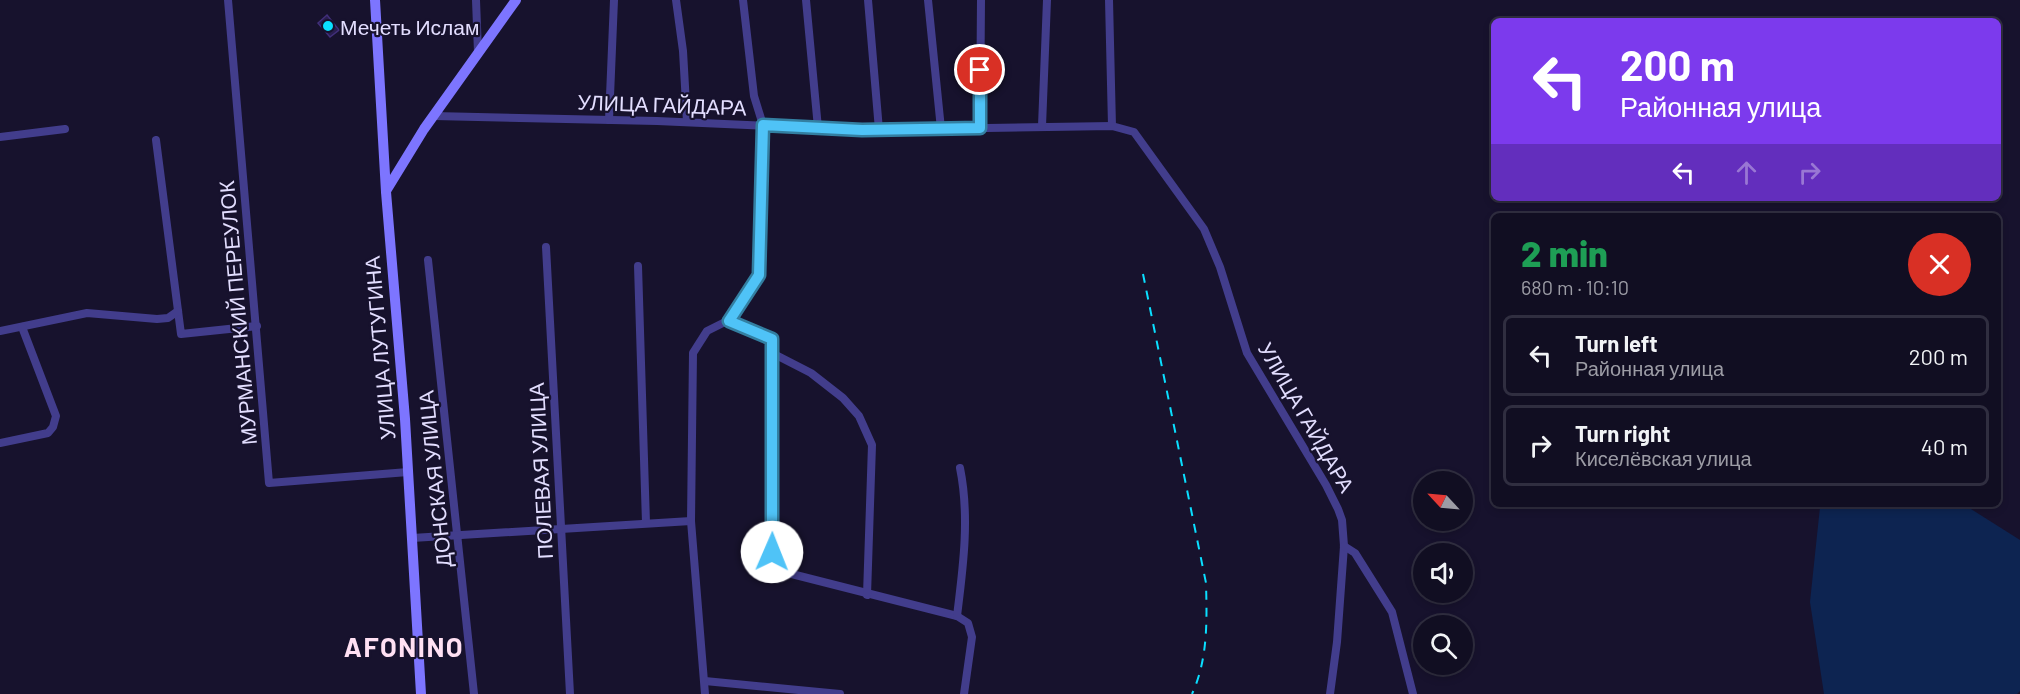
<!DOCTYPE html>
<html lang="en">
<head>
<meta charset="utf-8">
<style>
  body { margin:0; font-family:Barlow,sans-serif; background:#1e1c2f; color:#f1f3f6; height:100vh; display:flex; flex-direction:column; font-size:22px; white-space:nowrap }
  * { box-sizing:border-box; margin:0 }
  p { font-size:20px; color:#9c9ca5 }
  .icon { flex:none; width:33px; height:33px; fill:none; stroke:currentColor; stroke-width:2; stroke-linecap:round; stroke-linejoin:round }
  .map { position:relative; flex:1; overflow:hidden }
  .details { position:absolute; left:1491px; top:213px; width:510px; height:294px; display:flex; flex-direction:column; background:#110e22; border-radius:9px; box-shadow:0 3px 9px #0003,0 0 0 2px #302e40 }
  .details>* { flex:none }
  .top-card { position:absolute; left:1491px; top:18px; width:510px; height:183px; border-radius:9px; box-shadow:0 3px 9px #0003,0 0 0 2px #302e40; background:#7c3aed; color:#fff; overflow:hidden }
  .needle { width:39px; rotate:296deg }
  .buttons { position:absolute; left:1413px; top:471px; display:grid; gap:12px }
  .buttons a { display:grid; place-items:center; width:60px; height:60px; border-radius:50%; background:#110e22; box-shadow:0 3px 9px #0003,0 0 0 2px #302e40; font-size:30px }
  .pin { position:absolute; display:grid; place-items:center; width:51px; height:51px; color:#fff; margin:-26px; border:3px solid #fff; border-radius:50%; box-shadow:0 2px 6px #0007 }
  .me { position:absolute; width:66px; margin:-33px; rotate:1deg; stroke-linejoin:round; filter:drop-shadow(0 0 4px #0008) }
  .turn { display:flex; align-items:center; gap:21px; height:126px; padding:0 30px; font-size:27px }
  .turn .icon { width:78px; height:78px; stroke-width:2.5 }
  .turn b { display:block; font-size:42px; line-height:51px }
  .lanes { display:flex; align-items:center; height:57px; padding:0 30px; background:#0003; justify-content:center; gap:30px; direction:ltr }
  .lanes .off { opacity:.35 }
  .round { display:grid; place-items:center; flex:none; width:63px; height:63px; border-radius:32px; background:#1e1c2f }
  .summary { display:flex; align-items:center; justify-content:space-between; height:102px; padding:0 30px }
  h1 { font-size:36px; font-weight:800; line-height:45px; color:#1e9e55 }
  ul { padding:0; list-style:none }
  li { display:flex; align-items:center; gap:18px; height:81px; margin:0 12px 9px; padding:0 18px; border:3px solid #302e40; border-radius:9px }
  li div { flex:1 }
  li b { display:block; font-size:22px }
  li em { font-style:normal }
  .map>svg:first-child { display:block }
  .water { fill:#0d2451 }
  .building { fill:#291e4e; stroke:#412f7a; stroke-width:1.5 }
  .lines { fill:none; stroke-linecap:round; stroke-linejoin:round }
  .street { stroke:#423d8c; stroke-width:8 }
  .secondary { stroke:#7d75ff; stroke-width:10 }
  .rail { stroke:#0adfff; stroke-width:2; stroke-dasharray:9 8; stroke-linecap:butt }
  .route-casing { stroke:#337fa1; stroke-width:15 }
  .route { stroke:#4fc3f7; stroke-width:10 }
  .poi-dot { fill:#0adfff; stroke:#17122d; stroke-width:2 }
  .labels { text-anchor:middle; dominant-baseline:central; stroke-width:4.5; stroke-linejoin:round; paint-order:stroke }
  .poi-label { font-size:21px; fill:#e3deff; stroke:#17122d; text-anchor:start }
  .street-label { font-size:21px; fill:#e3deff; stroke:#17122d }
  .district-label { font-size:27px; font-weight:bold; letter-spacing:1.5px; fill:#ffe0f3; stroke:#17122d }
</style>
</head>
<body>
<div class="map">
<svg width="2020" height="694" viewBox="0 0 2020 694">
  <rect width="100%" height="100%" fill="#17122d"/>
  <polygon class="water" points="1823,504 1963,504 2020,540 2020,691 2017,694 1824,694 1810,602 1820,507"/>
  <polygon class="building" points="327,15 339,30 330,37 318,23"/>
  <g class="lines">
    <g class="street">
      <polyline points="228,0 269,483 408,472"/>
      <polyline points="476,0 478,52"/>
      <polyline points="676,0 683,51 687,122"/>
      <polyline points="806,0 818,128"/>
      <polyline points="868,0 879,130"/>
      <polyline points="928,0 941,129"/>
      <polyline points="1109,0 1112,126"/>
      <polyline points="434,116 657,121 862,130 1112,126 1134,132 1204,229 1220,267 1247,353 1326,485 1338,509 1342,520 1344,546 1337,642 1330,694"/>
      <polyline points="609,120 614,0"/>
      <polyline points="1042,126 1047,0"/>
      <polyline points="980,128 981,0"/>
      <polyline points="0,137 65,129"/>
      <polyline points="156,140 181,334 257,326"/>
      <polyline points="546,247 570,694"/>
      <polyline points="428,260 474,694"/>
      <polyline points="638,266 646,523"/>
      <polyline points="729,320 773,339 772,569 957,616 968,623 972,637 964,694"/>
      <polyline points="0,331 87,313 157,319 168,318 178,311"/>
      <polyline points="774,354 811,373 843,398 859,416 872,445 867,595"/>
      <polyline points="0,443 48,433 53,427 56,416 22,327"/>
      <polyline points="412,538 691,521"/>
      <polyline points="1344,546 1355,553 1392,612 1413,694"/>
      <path d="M957 616C963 568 970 517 960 468"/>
      <polyline points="705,681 840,694"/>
      <polyline points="705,694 691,521 693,353 707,331 729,320 759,275 763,125 754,96 743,0"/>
    </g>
    <g class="secondary">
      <polyline points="375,0 386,192 405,419 421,694"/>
      <polyline points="386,191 424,129 516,0"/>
    </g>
    <path class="rail" d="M1143 274 1206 583C1207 621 1208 659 1192 694"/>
  </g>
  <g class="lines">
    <g class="route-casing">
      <polyline id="route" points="772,552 772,339 729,321 759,275 763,125 862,130 980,128 980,70"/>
    </g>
    <use href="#route" class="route"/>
  </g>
  <circle class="poi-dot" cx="328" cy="26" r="6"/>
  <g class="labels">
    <g class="poi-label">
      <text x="340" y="26">Мечеть Ислам</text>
    </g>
    <g class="street-label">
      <text transform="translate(662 104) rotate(2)">УЛИЦА ГАЙДАРА</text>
      <text transform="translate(237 313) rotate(-95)">МУРМАНСКИЙ ПЕРЕУЛОК</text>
      <text transform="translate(379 348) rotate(-95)">УЛИЦА ЛУТУГИНА</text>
      <text transform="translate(1307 417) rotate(60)">УЛИЦА ГАЙДАРА</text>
      <text transform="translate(540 471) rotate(-93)">ПОЛЕВАЯ УЛИЦА</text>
      <text transform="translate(434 479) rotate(-96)">ДОНСКАЯ УЛИЦА</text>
    </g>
    <g class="district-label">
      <text x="404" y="646">AFONINO</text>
    </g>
  </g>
</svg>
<div class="buttons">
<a><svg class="needle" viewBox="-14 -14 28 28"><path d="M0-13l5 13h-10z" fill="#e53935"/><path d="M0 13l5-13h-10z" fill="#9c9ca5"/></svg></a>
<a><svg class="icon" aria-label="sound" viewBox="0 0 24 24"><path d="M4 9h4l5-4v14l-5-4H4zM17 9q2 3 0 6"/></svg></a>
<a><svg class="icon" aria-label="search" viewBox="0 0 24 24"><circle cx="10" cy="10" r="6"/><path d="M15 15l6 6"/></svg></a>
</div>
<div class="pin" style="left:980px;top:70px;background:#d93025"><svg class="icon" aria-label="arrive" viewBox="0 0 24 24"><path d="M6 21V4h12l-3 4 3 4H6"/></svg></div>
<svg class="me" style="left:772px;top:552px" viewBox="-20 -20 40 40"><circle r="19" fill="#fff"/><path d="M0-13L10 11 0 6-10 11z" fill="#4fc3f7"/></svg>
<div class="top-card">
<div class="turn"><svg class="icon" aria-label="left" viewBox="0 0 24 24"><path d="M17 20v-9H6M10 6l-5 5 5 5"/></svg><div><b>200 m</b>Районная улица</div></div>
<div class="lanes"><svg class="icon" aria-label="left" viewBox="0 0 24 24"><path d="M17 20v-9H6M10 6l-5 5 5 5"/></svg><svg class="icon off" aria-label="ahead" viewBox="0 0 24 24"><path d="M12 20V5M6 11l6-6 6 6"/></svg><svg class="icon off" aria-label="right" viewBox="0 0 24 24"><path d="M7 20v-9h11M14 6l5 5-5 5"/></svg></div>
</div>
<section class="details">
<div class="summary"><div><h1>2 min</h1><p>680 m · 10:10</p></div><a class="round" style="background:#d93025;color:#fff"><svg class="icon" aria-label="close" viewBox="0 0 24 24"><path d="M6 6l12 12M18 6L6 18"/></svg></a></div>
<ul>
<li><svg class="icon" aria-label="left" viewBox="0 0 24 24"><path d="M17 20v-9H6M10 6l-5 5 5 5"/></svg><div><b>Turn left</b><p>Районная улица</p></div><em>200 m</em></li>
<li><svg class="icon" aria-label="right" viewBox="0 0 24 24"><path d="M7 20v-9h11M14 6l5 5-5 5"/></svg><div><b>Turn right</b><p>Киселёвская улица</p></div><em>40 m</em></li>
</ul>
</section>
</div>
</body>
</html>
